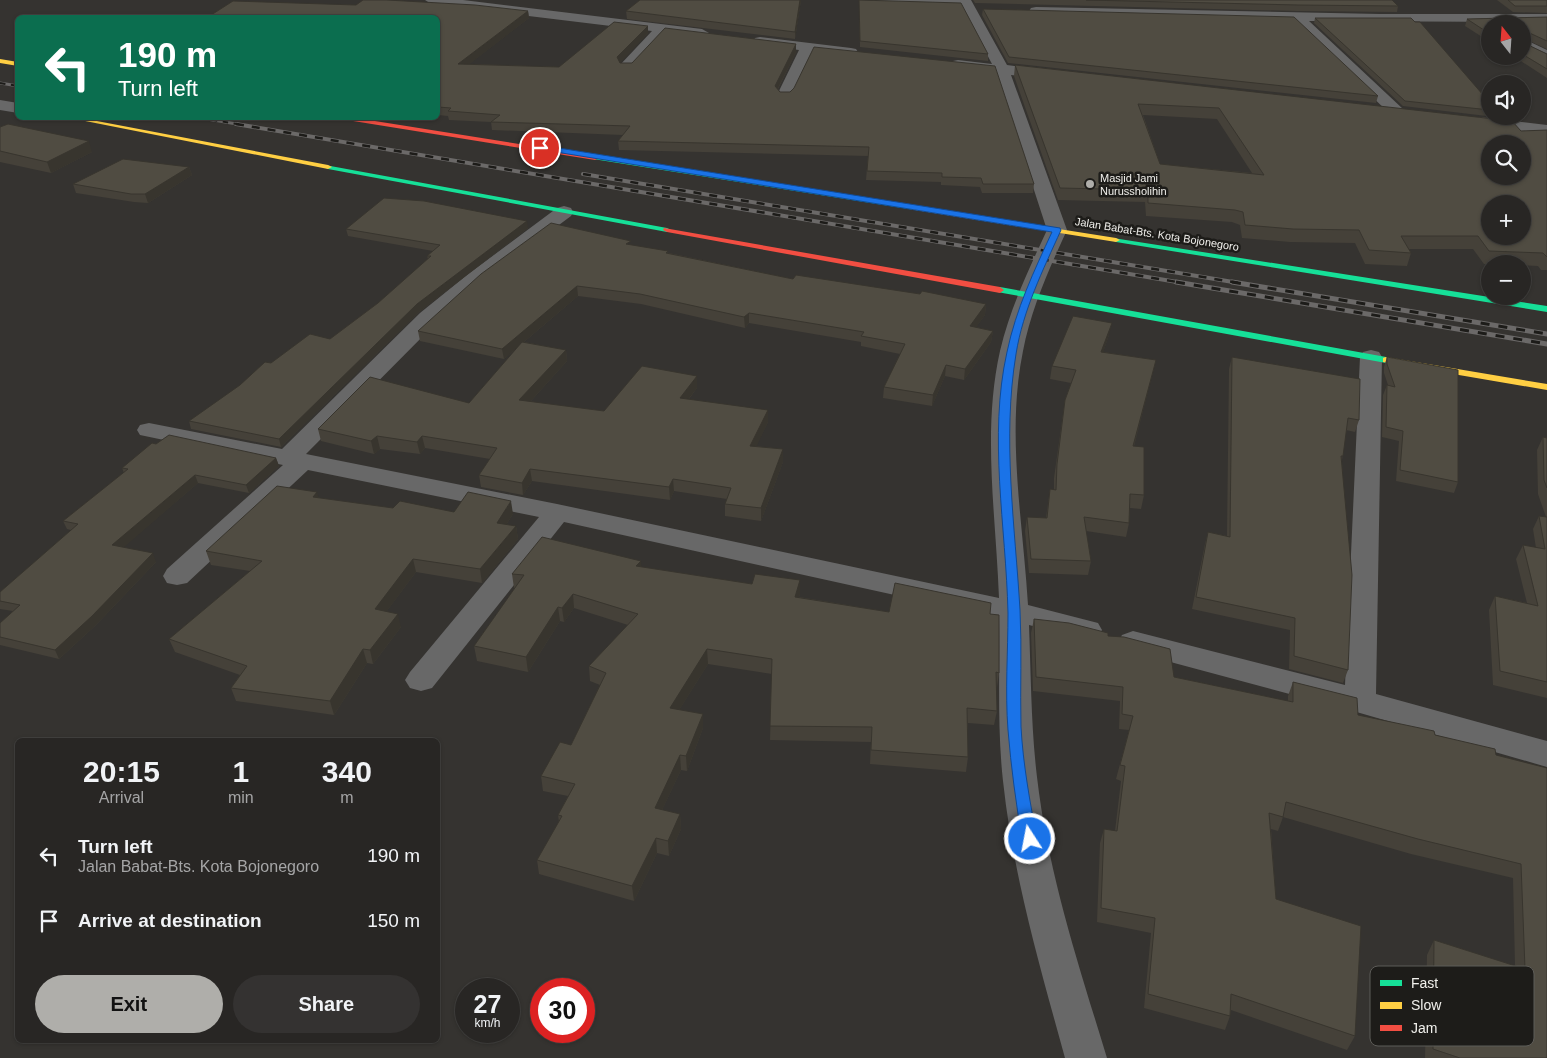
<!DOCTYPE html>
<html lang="en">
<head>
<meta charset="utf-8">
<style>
  body { margin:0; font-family:Arial,sans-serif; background:#343231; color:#f1f3f6; height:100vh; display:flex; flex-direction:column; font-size:19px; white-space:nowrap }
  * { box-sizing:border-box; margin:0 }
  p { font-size:16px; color:#a5a5a6 }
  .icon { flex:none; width:28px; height:28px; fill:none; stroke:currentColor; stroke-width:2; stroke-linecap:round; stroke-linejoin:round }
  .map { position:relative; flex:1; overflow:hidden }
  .panel { position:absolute; left:15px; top:738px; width:425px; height:305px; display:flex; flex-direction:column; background:#282624; border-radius:8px; box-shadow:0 1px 4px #0004,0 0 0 1px #444341 }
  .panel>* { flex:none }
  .top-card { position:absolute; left:15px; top:15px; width:425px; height:105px; border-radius:8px; box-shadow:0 1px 4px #0004,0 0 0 1px #444341; background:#0b6e4f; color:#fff; overflow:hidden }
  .needle { width:32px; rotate:343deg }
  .buttons { position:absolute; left:1481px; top:15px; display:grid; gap:10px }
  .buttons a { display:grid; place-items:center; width:50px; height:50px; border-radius:50%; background:#282624; box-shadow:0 1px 4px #0004,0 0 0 1px #444341; font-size:25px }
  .speed { position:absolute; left:455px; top:978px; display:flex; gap:10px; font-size:25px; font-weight:700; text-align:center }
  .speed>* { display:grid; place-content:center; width:65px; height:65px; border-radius:50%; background:#282624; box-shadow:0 1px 4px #0004,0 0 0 1px #444341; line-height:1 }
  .speed small { font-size:12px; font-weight:400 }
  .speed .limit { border:8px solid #d22; background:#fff; color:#111 }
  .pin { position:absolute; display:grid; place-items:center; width:42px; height:42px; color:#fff; margin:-21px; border:2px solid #fff; border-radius:50%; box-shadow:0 1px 5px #0007 }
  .me { position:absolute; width:55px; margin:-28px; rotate:349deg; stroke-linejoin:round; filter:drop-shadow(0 0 4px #0008) }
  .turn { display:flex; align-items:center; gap:18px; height:105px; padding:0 20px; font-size:22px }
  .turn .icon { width:65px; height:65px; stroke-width:2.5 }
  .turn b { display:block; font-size:35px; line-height:42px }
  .eta { display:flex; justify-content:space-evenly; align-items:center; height:85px; text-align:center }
  .eta b { font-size:30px; font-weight:700; line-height:35px }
  .primary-button { display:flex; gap:10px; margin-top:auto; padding:10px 20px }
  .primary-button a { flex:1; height:58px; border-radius:30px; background:#afaeaa; color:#111; font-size:20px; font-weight:700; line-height:58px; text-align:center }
  .primary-button a+a { background:#343231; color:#f1f3f6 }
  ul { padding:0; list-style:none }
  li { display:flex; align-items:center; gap:15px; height:65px; padding:0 20px }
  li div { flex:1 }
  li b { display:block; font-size:19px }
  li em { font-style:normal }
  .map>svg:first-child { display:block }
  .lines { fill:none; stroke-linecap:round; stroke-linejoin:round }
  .street { fill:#686868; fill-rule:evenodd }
  .fast { fill:#16e098; fill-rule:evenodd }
  .slow { fill:#ffcf43; fill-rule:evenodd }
  .jam { fill:#f24e42; fill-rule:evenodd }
  .rail-far2-casing { stroke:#6b6968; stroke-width:3 }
  .rail-far1-casing { stroke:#6b6968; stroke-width:4 }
  .rail-casing { stroke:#6b6968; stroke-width:5 }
  .rail-far2 { stroke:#1d1c19; stroke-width:2; stroke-dasharray:5.5; stroke-linecap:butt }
  .rail-far1 { stroke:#1d1c19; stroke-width:2.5; stroke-dasharray:8; stroke-linecap:butt }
  .rail { stroke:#1d1c19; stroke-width:3; stroke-dasharray:9; stroke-linecap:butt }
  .wall { fill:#454139; fill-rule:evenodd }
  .shaded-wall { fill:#38352e }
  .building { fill:#504c42; stroke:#38352e; fill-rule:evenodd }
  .route { fill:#1a73e8; stroke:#114b97 }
  .poi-dot { fill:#afaeaa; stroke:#1d1c19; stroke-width:2 }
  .labels { text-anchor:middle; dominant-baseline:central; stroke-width:5; stroke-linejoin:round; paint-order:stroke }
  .far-poi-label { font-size:11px; fill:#f1f0ec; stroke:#1d1c19; text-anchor:start }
  .far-street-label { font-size:11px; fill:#f1f0ec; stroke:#1d1c19 }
  .key { fill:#1d1c19; stroke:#5d5c58; stroke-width:1 }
  .key-label { font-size:14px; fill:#f1f0ec }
</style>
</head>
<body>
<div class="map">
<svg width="1547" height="1058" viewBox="0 0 1547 1058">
  <rect width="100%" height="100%" fill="#353330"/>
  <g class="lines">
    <g class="street">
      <polygon points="425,0 463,0 702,29 709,33 702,37 666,33 631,69 621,69 619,66 652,31 431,4"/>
      <path d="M872 0H971L1007 65 1052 71 1057 72 1059 75 1057 78 1052 79 1011 75 1067 230C1049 269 1031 309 1023 351 1006 434 1023 521 1028 605L1098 623 1102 630 1098 637 1087 640 1029 625C1031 676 1031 727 1037 777 1048 873 1079 966 1107 1058H1065C1040 967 1013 875 1003 781 997 727 1000 672 999 618L564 522 432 688 421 691 410 688 405 680 410 672 539 517 308 470 187 583 177 585 167 583 163 576 167 569 283 465 140 435 137 430 140 425 149 423 282 449 420 313 467 275 557 208 564 206 571 208 573 212 571 216 481 283 436 323 306 454 557 504 999 598C996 516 982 431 1000 351 1010 308 1029 269 1047 230L996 73 958 68 953 67 951 64 953 61 958 60 992 64 962 7 878 4Z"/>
      <polygon points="1036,7 1380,14 1547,14 1547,22 1309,21 1403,109 1405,112 1403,115 1391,115 1293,20 1031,14 1029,11 1031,8"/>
      <polygon points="760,37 851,48 856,49 858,52 856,55 851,56 813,52 793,95 790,98 780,98 777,95 799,50 755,44 753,41 755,38"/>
      <polygon points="1522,38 1547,50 1547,60 1522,48"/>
      <polygon points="0,100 18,103 18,113 0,110"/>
      <polygon points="1480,117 1547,125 1547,135 1474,125 1472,122 1474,119"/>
      <polygon points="1371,350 1379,352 1382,357 1376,694 1547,741 1547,767 1360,713 1122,649 1118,642 1122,635 1133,631 1345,685 1360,357 1363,352"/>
    </g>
    <g class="fast">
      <polygon points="595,156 915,206 919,208 915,210 593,159 593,157"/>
      <polygon points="325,165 667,228 671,230 667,232 328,169 324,167"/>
      <polygon points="1113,238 1547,306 1547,312 1116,242 1112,240"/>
      <polygon points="1000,287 1386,357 1391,360 1386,363 997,292 996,290"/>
    </g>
    <g class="slow">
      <polygon points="0,59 18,62 18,66 0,63"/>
      <polygon points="70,118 81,118 328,165 332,167 328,169"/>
      <polygon points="912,206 1116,238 1120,240 1116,242 915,210 912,210"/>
      <polygon points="1386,357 1547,384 1547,390 1383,362 1383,358"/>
    </g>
    <g class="jam">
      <polygon points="344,118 356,118 595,156 599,158 595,160 347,120"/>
      <polygon points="664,228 1000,287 1004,290 1000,293 667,232 663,230"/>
    </g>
    <g class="rail-far2-casing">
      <g id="rail-far2">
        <polyline points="0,83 18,86"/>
        <polyline points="201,118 243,125"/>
      </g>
    </g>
    <g class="rail-far1-casing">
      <g id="rail-far1">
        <polyline points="236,124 1183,283"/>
        <polyline points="583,174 1239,283"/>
      </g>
    </g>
    <g class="rail-casing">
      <g id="rail">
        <polyline points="1176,282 1547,344"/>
        <polyline points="1232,282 1547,334"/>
      </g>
    </g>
    <use href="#rail-far2" class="rail-far2"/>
    <use href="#rail-far1" class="rail-far1"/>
    <use href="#rail" class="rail"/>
  </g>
  <g class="wall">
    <polygon points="640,0 801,0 795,39 627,19 626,11"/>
    <polygon points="859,0 988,54 988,61 860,47"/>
    <polygon points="973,0 1392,0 1398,6 1397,12 1297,11 975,3"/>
    <polygon points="1497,0 1547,0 1547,13 1513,12"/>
    <polygon points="983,9 1378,96 1376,103 1008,63 982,15"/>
    <polygon points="528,11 529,18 469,64 559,67 648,26 648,33 620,62 620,63 632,63 796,44 796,52 778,89 780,92 1034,184 1033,193 982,193 980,187 941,185 941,182 866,180 868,156 619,150 618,141 623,135 492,130 491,122 449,120 448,116 438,115 438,18 208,17"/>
    <polygon points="1547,17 1547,49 1523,38 1524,43 1547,54 1547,78 1513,56 1522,56 1522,24 1490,24 1490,42 1465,26 1467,19"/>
    <polygon points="1315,18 1490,103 1490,116 1495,116 1495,117 1403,106 1314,23"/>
    <path d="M1015 65 1521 131 1547 130V270H1541L1538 266 1522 265V264H1484L1473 249H1409L1411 253 1407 266 1365 264 1355 243 1290 242 1242 238 1240 225 1232 222 1146 216 1145 202 1058 200 1014 76ZM1143 115 1217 119 1252 173 1160 164Z"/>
    <polygon points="0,127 92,152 51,173 0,162"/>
    <polygon points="189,167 192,175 148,203 134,202 76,193 73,184"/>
    <polygon points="528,228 419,312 281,447 191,429 189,421 330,339 378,303 428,259 427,256 433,251 348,236 346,229"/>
    <polygon points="631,245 793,279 920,294 986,304 985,315 976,327 993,331 991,342 964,380 945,376 932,406 883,398 884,387 900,354 861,346 861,342 749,323 745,328 641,304 578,296 524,342 566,350 567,361 530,402 604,411 697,376 697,388 689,399 768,422 756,446 783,449 783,462 761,521 725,516 725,504 727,499 674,491 670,500 532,481 523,495 481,487 479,475 490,459 425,448 420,454 380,449 374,454 321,441 318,429 469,403 518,347 504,359 420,341 418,331"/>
    <polygon points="1109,335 1103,352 1156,360 1134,446 1144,495 1141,509 1130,508 1129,523 1126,537 1086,531 1091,561 1088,575 1029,573 1025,531 1027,517 1046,518 1050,489 1054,490 1054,478 1065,400 1071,383 1050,379 1052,366"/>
    <polygon points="1232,357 1359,420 1355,432 1346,430 1342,460 1348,670 1343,683 1289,669 1290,630 1192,609 1205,544 1208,532 1227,536 1229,369"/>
    <polygon points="1387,357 1458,482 1454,493 1396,481 1399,441 1382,437 1383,395 1387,385 1388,385 1384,373 1384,367"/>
    <polygon points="1543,437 1547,438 1547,698 1493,685 1489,610 1495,596 1527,603 1516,559 1523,545 1536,548 1533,529 1539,516 1546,517 1538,494 1537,450"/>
    <polygon points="276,458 279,466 249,493 198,483 123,547 156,562 96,625 59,659 0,645 0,623 13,611 0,609 0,592 71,530 67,529 63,521 124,473 122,468"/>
    <polygon points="319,498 393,508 454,512 513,514 506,525 516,526 518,539 482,583 416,572 386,612 401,627 373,664 367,663 334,715 236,701 231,688 240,675 175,652 169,639 250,571 211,565 206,551"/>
    <polygon points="641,561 641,567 752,584 800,580 800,594 799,597 889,612 990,614 999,673 997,687 996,687 997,711 994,725 968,723 968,757 966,772 870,764 871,742 770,740 772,674 708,664 679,710 703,714 703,728 687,771 681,770 662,810 680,814 681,829 669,856 657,853 634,901 539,874 537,860 559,822 558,815 568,796 543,791 541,776 571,745 600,685 590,681 589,666 628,625 574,608 564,622 560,621 528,672 477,661 474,646 515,588 514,588 512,574"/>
    <polygon points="1034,619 1108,636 1174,677 1288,701 1288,696 1293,682 1358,715 1435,735 1496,755 1547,768 1547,1058 1425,1058 1427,955 1434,940 1515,966 1513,878 1411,854 1283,817 1278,831 1271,829 1276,899 1355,1036 1347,1050 1231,1010 1230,1016 1225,1030 1144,1008 1151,933 1097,922 1100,843 1104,829 1115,831 1121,781 1116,779 1129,730 1119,729 1120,701 1033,691 1031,633"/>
  </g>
  <g class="shaded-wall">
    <polygon points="800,0 801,0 795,39 795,32"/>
    <polygon points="528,11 529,18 459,72 458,64"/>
    <polygon points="648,26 648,33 618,65 617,57"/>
    <polygon points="796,44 796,52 775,94 775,86"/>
    <polygon points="89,141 92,152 51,173 47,162"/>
    <polygon points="189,167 192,175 148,203 145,194"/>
    <polygon points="527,221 528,228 419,312 281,447 279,439 417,304"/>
    <polygon points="577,286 578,296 504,359 502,349"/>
    <polygon points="986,304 985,315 969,337 970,326"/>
    <polygon points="749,313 749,323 745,328 744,317"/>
    <polygon points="1112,323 1109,335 1099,364 1101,352"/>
    <polygon points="993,331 991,342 964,380 965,369"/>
    <polygon points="566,350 567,361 521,412 519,400"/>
    <polygon points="1156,360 1153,373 1130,459 1133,446"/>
    <polygon points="946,365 945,376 932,406 933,395"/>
    <polygon points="697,376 697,388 681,409 680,398"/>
    <polygon points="768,410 768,422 751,458 750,446"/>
    <polygon points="377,436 380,449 374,454 371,441"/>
    <polygon points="422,436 425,448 420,454 417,442"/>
    <polygon points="783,449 783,462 761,521 761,508"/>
    <polygon points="276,458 279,466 249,493 246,485"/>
    <polygon points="530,469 532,481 523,495 522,483"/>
    <polygon points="195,475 198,483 116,554 112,545"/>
    <polygon points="673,479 674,491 670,500 669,487"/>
    <polygon points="317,492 321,505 313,497"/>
    <polygon points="511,501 513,514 499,536 497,523"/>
    <polygon points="516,526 518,539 482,583 480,569"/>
    <polygon points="153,553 156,562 96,625 59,659 55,650"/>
    <polygon points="413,559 416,572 378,623 375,609"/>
    <polygon points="641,561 642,575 636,566"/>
    <polygon points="800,580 800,594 795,611 795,597"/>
    <polygon points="573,594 574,608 564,622 562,608"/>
    <polygon points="558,607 560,621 528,672 526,657"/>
    <polygon points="398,614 401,627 373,664 370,650"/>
    <polygon points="363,649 367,663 334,715 330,701"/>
    <polygon points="707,649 708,664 671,723 670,708"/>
    <polygon points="703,714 703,728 687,771 686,756"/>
    <polygon points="680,755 681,770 656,823 655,808"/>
    <polygon points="680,814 681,829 669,856 668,841"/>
    <polygon points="656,838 657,853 634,901 632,886"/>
  </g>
  <g class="building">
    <polygon points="363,0 387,0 475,5 528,11 458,64 559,67 614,22 648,26 617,57 620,63 632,63 665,28 796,44 775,86 780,92 790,92 794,88 814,47 995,66 1034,184 983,184 981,178 942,177 942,173 867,171 869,147 618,141 630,126 491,122 500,115 448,111 451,108 438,107 438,18 154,18 160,15 208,17 233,1 356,5"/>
    <polygon points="640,0 800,0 795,32 626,11"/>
    <polygon points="859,0 961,3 988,54 860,41"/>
    <polygon points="1086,0 1392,0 1398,6 1298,5"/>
    <polygon points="1508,0 1547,0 1547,6 1515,6"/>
    <polygon points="983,9 1294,17 1378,96 1009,57"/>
    <polygon points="1547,17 1547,41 1523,30 1524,43 1547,54 1547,69 1522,54 1522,24 1490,24 1490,34 1467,19"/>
    <polygon points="1315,18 1411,18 1415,22 1420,22 1490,103 1490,110 1405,101"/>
    <path d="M1015 65 1512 121 1521 131 1547 130V257L1543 253 1489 251 1478 236H1401L1411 253 1369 250 1359 230 1293 229 1245 225 1243 212 1235 210 1148 203V190L1060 188ZM1138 104 1219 108 1264 175 1160 164ZM1490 144H1522V176H1490ZM1490 204H1522V236H1490Z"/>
    <polygon points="8,124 89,141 47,162 0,151 0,127"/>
    <polygon points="123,159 189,167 145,194 131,194 73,184"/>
    <polygon points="384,198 424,201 527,221 417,304 279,439 189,421 240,385 265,362 271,363 310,334 330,339 378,303 431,256 427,256 440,245 346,229"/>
    <polygon points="551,223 631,241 626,244 668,251 666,253 793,279 796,275 920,294 922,291 986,304 970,326 993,331 965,369 946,365 933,395 884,387 905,344 861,336 864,332 749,313 744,317 640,294 577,286 502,349 418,331 481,274"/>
    <polygon points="1073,316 1112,323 1101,352 1156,360 1133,446 1144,447 1144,495 1130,494 1129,523 1084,517 1091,561 1031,559 1027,517 1047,518 1050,489 1056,490 1057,464 1065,400 1076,370 1052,366"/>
    <polygon points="522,342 566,350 519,400 604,411 642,366 697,376 680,398 768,410 750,446 783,449 761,508 725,504 731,488 673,479 669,487 530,469 522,483 479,475 497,448 422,436 417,442 377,436 371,441 318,429 370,377 469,403"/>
    <polygon points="1232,357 1360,379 1359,420 1348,418 1343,456 1341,456 1352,575 1348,670 1294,656 1295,618 1196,597 1208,532 1230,537"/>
    <polygon points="1387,357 1458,370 1458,482 1400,470 1403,431 1386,427 1387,385 1395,387 1387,364"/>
    <polygon points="169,435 276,458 246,485 195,475 112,545 153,553 92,616 55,650 0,637 0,623 20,605 0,601 0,592 78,524 63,521 128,469 122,468 152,443 156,444"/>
    <polygon points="1543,437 1547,438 1547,488 1544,480"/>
    <polygon points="277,486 317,492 313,497 393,508 400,501 454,512 468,492 511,501 497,523 516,526 480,569 413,559 375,609 398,614 370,650 363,649 330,701 231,688 247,666 169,639 262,561 206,551"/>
    <polygon points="1539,516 1547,517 1547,682 1500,671 1495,596 1538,606 1523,545 1545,549"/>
    <polygon points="542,537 641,561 636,566 752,584 755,574 800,580 795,597 889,612 895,583 991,603 990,614 999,615 999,673 996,672 997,711 967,708 968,757 871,750 872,727 770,726 772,659 707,649 670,708 703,714 686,756 680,755 655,808 680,814 668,841 656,838 632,886 537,860 562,816 558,815 575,784 541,776 560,742 571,745 606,673 589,666 638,614 573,594 562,608 558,607 526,657 474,646 524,575 512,574"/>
    <polygon points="1034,619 1069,623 1108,633 1108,636 1124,637 1170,649 1174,677 1293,702 1293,682 1357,698 1358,715 1434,731 1435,735 1495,749 1496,755 1547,768 1547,1058 1460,1058 1433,1049 1434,940 1525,969 1521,864 1418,839 1286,802 1283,817 1269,813 1276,899 1361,926 1355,1036 1231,994 1230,1016 1148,994 1155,918 1101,908 1104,829 1117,831 1125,766 1120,765 1133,716 1122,714 1123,687 1036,677"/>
  </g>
  <path class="route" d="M540 145 1060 228 1061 230C1043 270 1023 310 1016 354 1002 439 1015 525 1020 610 1022 649 1020 688 1021 727 1023 764 1030 802 1037 839L1035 843 1030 845 1024 843 1022 839C1016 803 1011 767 1008 730 1005 691 1008 652 1008 613 1006 526 988 437 1007 352 1016 309 1034 271 1052 232L537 149V146Z"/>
  <circle class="poi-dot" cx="1090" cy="184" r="5"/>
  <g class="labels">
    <g class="far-poi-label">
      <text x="1100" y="178">Masjid Jami<tspan x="1100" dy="13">Nurussholihin</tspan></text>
    </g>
    <g class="far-street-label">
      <text transform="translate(1157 234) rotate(9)">Jalan Babat-Bts. Kota Bojonegoro</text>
    </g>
  </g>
  <rect x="1370" y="966" width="164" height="80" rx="8" class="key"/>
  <rect x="1380" y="980" width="22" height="6" fill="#16e098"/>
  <rect x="1380" y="1002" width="22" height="7" fill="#ffcf43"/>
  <rect x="1380" y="1025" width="22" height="6" fill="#f24e42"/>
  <g class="key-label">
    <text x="1411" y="988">Fast</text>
    <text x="1411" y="1010">Slow</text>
    <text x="1411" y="1033">Jam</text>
  </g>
</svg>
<div class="buttons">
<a><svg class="needle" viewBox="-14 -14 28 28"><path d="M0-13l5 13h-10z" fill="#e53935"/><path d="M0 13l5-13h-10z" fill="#a5a5a6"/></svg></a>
<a><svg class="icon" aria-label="sound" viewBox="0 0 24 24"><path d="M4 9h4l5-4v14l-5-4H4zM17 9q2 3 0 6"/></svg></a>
<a><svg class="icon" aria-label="search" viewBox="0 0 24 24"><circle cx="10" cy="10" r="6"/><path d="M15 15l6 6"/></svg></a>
<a>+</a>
<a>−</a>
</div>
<div class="speed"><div>27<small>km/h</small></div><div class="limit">30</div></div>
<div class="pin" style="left:540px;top:148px;background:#d93025"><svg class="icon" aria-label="arrive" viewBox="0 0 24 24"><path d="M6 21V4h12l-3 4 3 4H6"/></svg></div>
<svg class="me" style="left:1030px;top:839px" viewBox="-20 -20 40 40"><circle r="17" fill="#1a73e8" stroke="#fff" stroke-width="3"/><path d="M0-11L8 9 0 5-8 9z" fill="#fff"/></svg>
<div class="top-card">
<div class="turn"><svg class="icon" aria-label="left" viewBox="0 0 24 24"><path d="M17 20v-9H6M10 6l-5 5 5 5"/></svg><div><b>190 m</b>Turn left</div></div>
</div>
<section class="panel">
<div class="eta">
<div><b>20:15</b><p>Arrival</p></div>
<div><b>1</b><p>min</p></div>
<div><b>340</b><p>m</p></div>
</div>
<ul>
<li><svg class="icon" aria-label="left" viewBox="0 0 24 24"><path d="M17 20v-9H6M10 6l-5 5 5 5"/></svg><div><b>Turn left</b><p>Jalan Babat-Bts. Kota Bojonegoro</p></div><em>190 m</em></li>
<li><svg class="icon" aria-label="arrive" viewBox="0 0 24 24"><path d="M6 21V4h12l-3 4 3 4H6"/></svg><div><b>Arrive at destination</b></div><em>150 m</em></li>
</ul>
<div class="primary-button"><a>Exit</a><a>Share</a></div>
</section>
</div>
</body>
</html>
